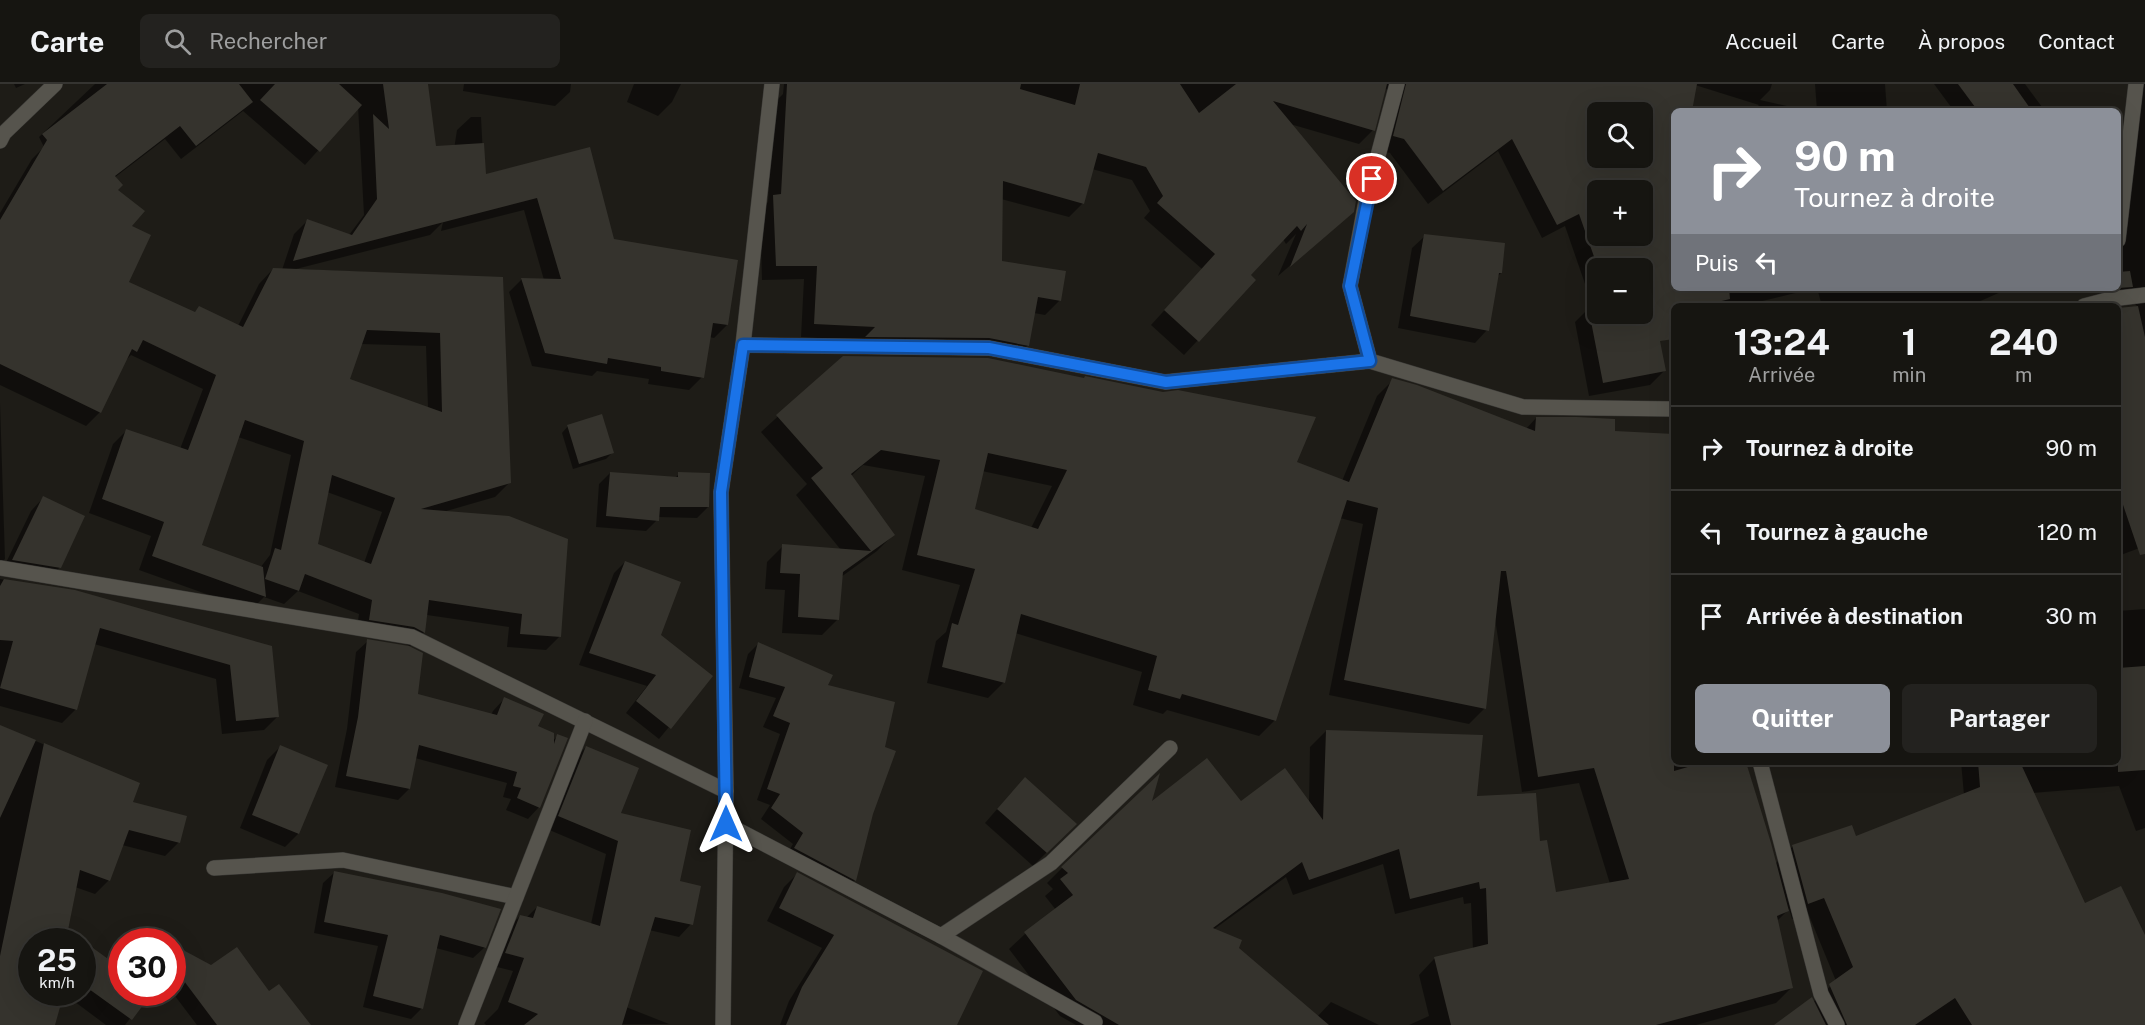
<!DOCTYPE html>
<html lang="fr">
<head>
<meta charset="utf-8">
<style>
  body { margin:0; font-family:"Public Sans",sans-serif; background:#23221f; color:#f1f3f6; height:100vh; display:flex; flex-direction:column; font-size:22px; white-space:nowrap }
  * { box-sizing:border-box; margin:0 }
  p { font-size:20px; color:#9e9f9f }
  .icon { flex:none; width:33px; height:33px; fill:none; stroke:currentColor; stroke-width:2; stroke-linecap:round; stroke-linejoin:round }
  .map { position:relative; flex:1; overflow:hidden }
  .drawer { position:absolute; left:1671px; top:219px; width:450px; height:462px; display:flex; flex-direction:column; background:#161511; border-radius:9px; box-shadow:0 6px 24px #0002,0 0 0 2px #353431 }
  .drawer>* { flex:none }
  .guide { position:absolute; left:1671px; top:24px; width:450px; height:183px; border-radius:9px; box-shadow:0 6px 24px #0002,0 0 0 2px #353431; background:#8c9099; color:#fff; overflow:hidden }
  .buttons { position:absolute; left:1587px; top:18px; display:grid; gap:12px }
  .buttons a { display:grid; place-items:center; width:66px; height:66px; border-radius:9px; background:#161511; box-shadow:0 6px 24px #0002,0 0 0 2px #353431; font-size:30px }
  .speed { position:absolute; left:18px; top:844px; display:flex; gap:12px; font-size:30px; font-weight:700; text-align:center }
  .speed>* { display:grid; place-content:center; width:78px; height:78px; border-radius:50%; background:#161511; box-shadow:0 6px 24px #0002,0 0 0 2px #353431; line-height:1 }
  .speed small { font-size:15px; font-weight:400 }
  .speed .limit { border:9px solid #d22; background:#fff; color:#111 }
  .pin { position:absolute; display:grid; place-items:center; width:51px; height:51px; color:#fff; margin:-26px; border:3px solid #fff; border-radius:50%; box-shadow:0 2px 6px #0007 }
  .me { position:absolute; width:66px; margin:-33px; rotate:0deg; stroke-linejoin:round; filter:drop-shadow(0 0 4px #0008) }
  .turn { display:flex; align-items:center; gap:21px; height:126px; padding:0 24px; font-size:27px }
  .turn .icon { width:78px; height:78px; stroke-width:2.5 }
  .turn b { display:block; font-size:42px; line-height:51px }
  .then { display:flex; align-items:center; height:57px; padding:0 24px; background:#0003; gap:12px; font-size:22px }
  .eta { display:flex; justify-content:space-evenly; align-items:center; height:102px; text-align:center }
  .eta b { font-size:36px; font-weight:700; line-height:42px }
  .button { display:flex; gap:12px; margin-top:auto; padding:12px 24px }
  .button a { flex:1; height:69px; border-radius:9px; background:#8c9099; color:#fff; font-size:24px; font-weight:700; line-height:69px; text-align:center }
  .button a+a { background:#23221f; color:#f1f3f6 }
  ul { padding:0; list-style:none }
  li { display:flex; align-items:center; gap:18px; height:84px; padding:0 24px; border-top:2px solid #353431 }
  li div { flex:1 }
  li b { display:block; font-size:22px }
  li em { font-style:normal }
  header { display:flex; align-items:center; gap:36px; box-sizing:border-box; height:84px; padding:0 30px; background:#161511; border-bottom:2px solid #353431 }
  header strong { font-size:28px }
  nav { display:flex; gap:33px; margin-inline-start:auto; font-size:21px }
  .search { width:420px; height:54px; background:#23221f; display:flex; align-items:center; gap:15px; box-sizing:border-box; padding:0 21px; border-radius:9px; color:#9e9f9f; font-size:22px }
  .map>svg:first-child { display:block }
  .shadow { fill:#0007; fill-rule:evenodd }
  .building { fill:#35332d; fill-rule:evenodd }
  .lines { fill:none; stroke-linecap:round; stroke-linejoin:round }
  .service-casing { stroke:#393835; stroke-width:16 }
  .minor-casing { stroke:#393835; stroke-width:16 }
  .service { stroke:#56544d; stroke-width:15 }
  .minor { stroke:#56544d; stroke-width:15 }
  .route-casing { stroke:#114b97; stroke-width:15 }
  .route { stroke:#1a73e8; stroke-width:10 }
</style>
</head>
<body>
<header>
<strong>Carte</strong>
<div class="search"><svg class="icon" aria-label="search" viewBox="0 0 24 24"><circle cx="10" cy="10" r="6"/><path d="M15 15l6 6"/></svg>Rechercher</div>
<nav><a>Accueil</a><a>Carte</a><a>À propos</a><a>Contact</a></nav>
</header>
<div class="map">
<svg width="2145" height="941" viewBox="0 0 2145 941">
  <rect width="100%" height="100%" fill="#1e1c17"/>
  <g class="shadow">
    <polygon points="14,0 25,0 16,4"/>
    <path d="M95 0H426L444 130 457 46 471 33H481L484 91 589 65 613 156 727 241 714 254 709 253 702 293 689 306 648 300 649 295 597 287 592 292 532 282 509 208 522 195 544 196 524 126 441 147 443 138 430 151 296 185 502 194 509 399 495 413 443 428 560 552 546 566 507 563 509 543 427 531 424 548 410 562 399 557 356 550 359 530 298 507 284 520 264 513 251 526 139 486 151 452 89 429 113 360 127 346 180 365 203 305 131 271 123 279 100 328 86 342 0 301V129L32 75 44 63 39 53ZM358 22 364 131 349 151 308 136 294 150 282 186 273 185 259 200 238 242 199 224 194 229 127 198 130 143 116 106 114 94 165 55 181 75 243 27 305 81ZM361 260 426 262 428 324 348 296ZM238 353 291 371 270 471 260 484 200 462ZM327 408 382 428 364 479 316 461Z"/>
    <polygon points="464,0 571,0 570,8 555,22 463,7"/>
    <polygon points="634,0 681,0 672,18 658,32 627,18"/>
    <path d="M784 0H1772L1770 6 1760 16 1809 27H1753L1759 21 1695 1 1690 27H1674V144L1645 24 1624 28H1598V74H1625L1631 106H1598V152H1639L1664 287 1650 301 1589 312 1575 238 1589 224 1593 223 1565 142 1542 154 1498 67 1428 120 1390 69 1380 66 1391 8 1384 4 1373 46 1359 60 1290 40 1353 127 1278 192 1296 150 1286 160 1283 155 1248 192 1254 196 1184 271 1151 241 1202 185 1144 134 1150 127 1132 96 1092 85 1083 119 1069 133 1001 115V178L1060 216 1045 231 1034 229 1028 261 1013 275 974 268 863 257 801 253 804 195 762 196 760 126 768 118 773 20 783 10ZM1598 184H1642V230H1598Z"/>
    <polygon points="1815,0 1885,0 1887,27 1817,27"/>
    <polygon points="1934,0 2025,0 2045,27 1954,27"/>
    <polygon points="2130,0 2145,0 2145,462 2118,472 2118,229 2137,222 2133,218 2120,218 2120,111"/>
    <polygon points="1425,152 1501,189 1497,193 1487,246 1475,259 1398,244 1412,164"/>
    <polygon points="1689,204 1816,204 1742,222 1693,222"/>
    <polygon points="1817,204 2010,204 1969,222 1822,222"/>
    <path d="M843 273 1295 379 1342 397 1377 312 1393 296 1526 345 1536 334 1614 349 1674 351V678H1746L1775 780 1793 762 1855 754 1964 711 1961 678H2118V527L2145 525V744L2136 747 2119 702 2032 709 2084 821 2145 854V941H1776L1813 918 1836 897 1808 829 1792 835 1789 825 1777 837 1792 903 1776 919 1696 941H1409L1429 932 1419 891 1434 875 1473 866 1471 819 1464 820 1463 813 1395 830 1383 780 1293 811 1286 793 1213 846 1317 933 1331 918 1379 941H1076L1060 932 1009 865 1025 850 1056 826 1045 812 1053 805 1047 799 1062 784 1150 721 1309 719 1310 663 1326 647 1475 714 1538 759 1555 810 1610 800 1579 699 1522 708 1495 535 1485 624 1469 640 1329 611 1363 440 1340 434 1275 636 1259 652 1167 626 1163 630 1133 621 1142 588 1015 549 1004 598 988 614 927 599 936 557 946 548 960 501 902 486 925 392 863 381 851 392 893 451 877 467 841 493 838 535 822 551 782 549 785 506 765 505 767 478 783 462 841 466 796 411 807 400 761 348ZM982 387 1052 402 1031 444 973 426Z"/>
    <polygon points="0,319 5,475 0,480"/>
    <polygon points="568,342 612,369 606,375 573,385 562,349"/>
    <polygon points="610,389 675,394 679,390 708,423 697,434 658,433 657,436 646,447 596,443 599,400"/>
    <polygon points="44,413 60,483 47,497 1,489 31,427"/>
    <polygon points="625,478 659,551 711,592 659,655 626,629 647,602 579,581 614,489"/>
    <polygon points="0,495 75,508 270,563 278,632 264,646 222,650 216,595 94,560 76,625 62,639 0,622"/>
    <polygon points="368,557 416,611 491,631 493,627 504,615 552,657 558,652 539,723 528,735 506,726 511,715 503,713 507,699 415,674 409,705 398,716 335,703 347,645 356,568"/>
    <polygon points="758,560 826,602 872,729 855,796 844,807 784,775 793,760 761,735 770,721 757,716 780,650 763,643 776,614 739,604 748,570"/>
    <polygon points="0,642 138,700 131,719 179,758 165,772 122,761 109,796 95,810 75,803 32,858 32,909 82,909 82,858 122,909 150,909 125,941 106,941 63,909 53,941 0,941"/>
    <polygon points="280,663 326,682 298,750 285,763 240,744 267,676"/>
    <polygon points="586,663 619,731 678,798 691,840 679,853 649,846 626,923 669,940 486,941 484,939 498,925 513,887 493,882 507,845 520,832 526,834 537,823 591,840 606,770 547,745 573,676"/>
    <polygon points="1012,708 1075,740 1033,782 985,739"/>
    <polygon points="335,788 485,863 473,874 436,864 422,924 411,935 363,923 378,862 314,849 323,799"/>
    <polygon points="797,790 955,941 780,941 789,917 822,864 767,837 784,803"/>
    <polygon points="148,849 165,858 139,858"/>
    <polygon points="172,862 211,883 269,909 296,941 197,941 172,908"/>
  </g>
  <g class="building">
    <path d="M107 0H239L253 18 196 62 180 42 115 92 123 101 118 106 145 127 132 142 151 151 129 198 195 228 199 222 243 243 273 184 503 193 511 399 421 425 509 432 568 455 561 553 520 550 522 530 429 516 425 549 414 543 369 536 372 516 305 490 299 507 265 495 275 464 281 466 304 357 245 336 202 461 263 483 266 513 152 472 164 438 102 415 126 345 188 366 216 291 143 256 137 268 132 265 101 329 0 280V136L47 56 42 50ZM367 246 440 249 442 328 350 295ZM332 391 395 414 371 480 318 460Z"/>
    <polygon points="275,0 339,0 362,21 320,68 260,16"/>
    <polygon points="383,0 428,0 436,62 484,59 486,90 590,63 614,155 738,176 728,241 713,239 704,294 661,287 661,283 608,274 607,280 545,269 521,194 561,195 537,114 293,177 307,135 352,151 377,115 373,30 389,45"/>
    <polygon points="787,0 1021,0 1020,5 1075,21 1080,0 1180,0 1199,29 1236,0 1387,0 1375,47 1273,17 1356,117 1354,128 1290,183 1307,140 1301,147 1297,142 1251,191 1256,196 1199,258 1164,226 1215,170 1157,119 1163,112 1146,83 1098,69 1084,120 1003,97 1002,177 1066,187 1061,217 1038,213 1029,262 989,254 865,253 875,243 814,240 817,182 776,182 773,111 781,110"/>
    <path d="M1406 0H1697L1692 27H1674V204H1729L1730 215 1701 222H1674V255L1660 257 1666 287 1603 299 1588 222 1598 221V230H1642V184H1598L1579 130 1557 141 1512 55 1443 107 1404 55 1393 52ZM1598 28H1642V74H1598ZM1598 106H1642V152H1598Z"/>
    <polygon points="1958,0 2013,0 2032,27 1978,27"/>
    <polygon points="1424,150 1505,159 1502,189 1499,189 1489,247 1410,232"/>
    <polygon points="2130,187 2133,203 2118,204 2118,188"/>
    <polygon points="2138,222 2145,253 2145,470 2140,471 2118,406 2118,224"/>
    <path d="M843 272 988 274 1084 294 1085 292 1163 308 1178 306 1316 333 1297 378 1349 398 1392 294 1417 301 1535 347 1536 333H1577L1615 335V347L1674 350V687L1705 678H1746L1771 759 1789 827 1777 832 1793 904 1656 941H1451L1434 873 1488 860 1486 804 1480 805 1479 798 1410 815 1399 765 1309 796 1302 778 1213 844 1242 856 1239 864 1329 941H1119L1076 916 1024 848 1073 811 1060 795 1068 789 1061 783 1160 689 1152 717 1207 674 1241 717 1285 684 1323 736 1326 646 1483 651 1477 712 1536 709 1540 757 1547 756 1556 808 1629 795 1594 684 1538 693 1506 487H1501L1486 625 1344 596 1378 424 1347 416 1276 637 1182 610 1180 615 1148 606 1157 572 1021 530 1005 599 942 583 952 539 958 541 975 485 917 471 940 376 881 366 851 390 895 451 843 488 839 536 798 533 800 490 780 489 782 460 871 467 811 394 823 384 776 331ZM988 369 1067 386 1038 445 975 425Z"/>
    <polygon points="602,330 614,369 579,380 567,341"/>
    <polygon points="610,388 678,393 678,388 710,389 709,423 660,423 659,437 606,432"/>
    <polygon points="43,412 85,432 61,484 12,476"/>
    <polygon points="625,477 681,498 661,551 713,592 671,645 636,617 656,591 589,569"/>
    <polygon points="4,495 75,506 272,562 279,633 236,637 230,581 100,544 77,626 0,604 13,557 0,556 0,502"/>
    <polygon points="367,555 409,562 423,569 418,610 497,631 504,613 544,630 538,642 554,649 554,660 557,650 568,654 540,724 517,714 521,704 513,702 517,688 419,661 410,705 346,692 358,633"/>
    <polygon points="758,558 833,591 828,601 895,618 885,663 896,667 873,730 856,797 794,764 803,749 771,724 780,710 767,705 790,639 773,632 785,603 749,593"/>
    <polygon points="2145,582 2145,686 2118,688 2118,584"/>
    <polygon points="0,641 36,656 0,734"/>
    <polygon points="44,659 140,699 133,718 187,732 180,759 129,746 110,797 80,786 68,846 122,885 122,909 152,909 132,936 82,900 82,858 32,858 32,909 64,909 55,941 0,941 0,872"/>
    <polygon points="280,661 328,681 299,750 252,731"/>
    <polygon points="586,662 639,684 621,729 691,746 680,797 701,802 693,841 655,833 622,941 524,941 538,930 508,918 524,874 505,869 520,831 533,834 537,822 600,842 618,757 558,732"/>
    <polygon points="1978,678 2020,678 2085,819 2121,802 2145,851 2145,941 1972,941 1955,914 1915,941 1847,941 1829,900 1853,883 1824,814 1808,820 1792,761 1852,741 1856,752 1980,703"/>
    <polygon points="1025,693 1077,740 1047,769 997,725"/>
    <polygon points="334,787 442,809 501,825 486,864 440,851 423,925 373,912 388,851 324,838"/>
    <polygon points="797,788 983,887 957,941 786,941 802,903 834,851 779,824"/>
    <polygon points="172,860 211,881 237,863 269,907 279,900 311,941 217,941 172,881"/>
    <polygon points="1812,913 1826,941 1774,941"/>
  </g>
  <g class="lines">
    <g class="service-casing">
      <polyline id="service" points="941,852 1095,938"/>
    </g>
    <g class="minor-casing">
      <g id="minor">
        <polyline points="0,57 4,49 55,0"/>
        <polyline points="2118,156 2136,0"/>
        <polyline points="2084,222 2111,215 2145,211"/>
        <polyline points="743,261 989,264 1165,298 1370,277 1523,323 1674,325"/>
        <polyline points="1370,277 1350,202 1366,117 1397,0"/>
        <polyline points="0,484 412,553 726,707"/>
        <polyline points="1760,678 1821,910 1837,941"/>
        <polyline points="726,740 941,852 1051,779 1170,664"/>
        <polyline points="214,784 343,776 516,813"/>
        <polyline points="466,941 585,637"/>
        <polyline points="723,941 726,707 721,408 743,261 772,0"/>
      </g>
    </g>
    <use href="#service" class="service"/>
    <use href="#minor" class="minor"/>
  </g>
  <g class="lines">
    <g class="route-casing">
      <polyline id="route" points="726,740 721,408 743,261 989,264 1166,298 1370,277 1350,202 1372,95"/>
    </g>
    <use href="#route" class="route"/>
  </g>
</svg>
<div class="buttons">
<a><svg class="icon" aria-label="search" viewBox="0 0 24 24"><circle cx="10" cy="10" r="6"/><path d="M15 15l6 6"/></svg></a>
<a>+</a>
<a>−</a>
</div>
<div class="speed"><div>25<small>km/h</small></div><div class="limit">30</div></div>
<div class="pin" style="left:1372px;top:95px;background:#d93025"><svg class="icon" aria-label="arrive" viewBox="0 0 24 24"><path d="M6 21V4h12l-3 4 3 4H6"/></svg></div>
<svg class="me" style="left:726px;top:740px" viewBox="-20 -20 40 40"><path d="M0-17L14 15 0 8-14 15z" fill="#1a73e8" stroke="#fff" stroke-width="4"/></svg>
<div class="guide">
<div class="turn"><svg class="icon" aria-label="right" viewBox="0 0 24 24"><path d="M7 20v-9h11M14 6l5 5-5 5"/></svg><div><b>90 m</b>Tournez à droite</div></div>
<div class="then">Puis<svg class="icon" aria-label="left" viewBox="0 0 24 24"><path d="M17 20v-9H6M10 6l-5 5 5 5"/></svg></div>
</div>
<section class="drawer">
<div class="eta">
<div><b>13:24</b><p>Arrivée</p></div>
<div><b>1</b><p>min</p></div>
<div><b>240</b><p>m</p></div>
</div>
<ul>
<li><svg class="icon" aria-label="right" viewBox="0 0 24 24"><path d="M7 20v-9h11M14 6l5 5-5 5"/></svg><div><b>Tournez à droite</b></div><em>90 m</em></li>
<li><svg class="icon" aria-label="left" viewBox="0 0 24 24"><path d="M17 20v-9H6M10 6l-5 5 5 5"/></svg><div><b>Tournez à gauche</b></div><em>120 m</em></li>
<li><svg class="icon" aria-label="arrive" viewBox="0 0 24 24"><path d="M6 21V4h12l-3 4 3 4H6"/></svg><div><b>Arrivée à destination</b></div><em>30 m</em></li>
</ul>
<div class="button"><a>Quitter</a><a>Partager</a></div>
</section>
</div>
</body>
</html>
